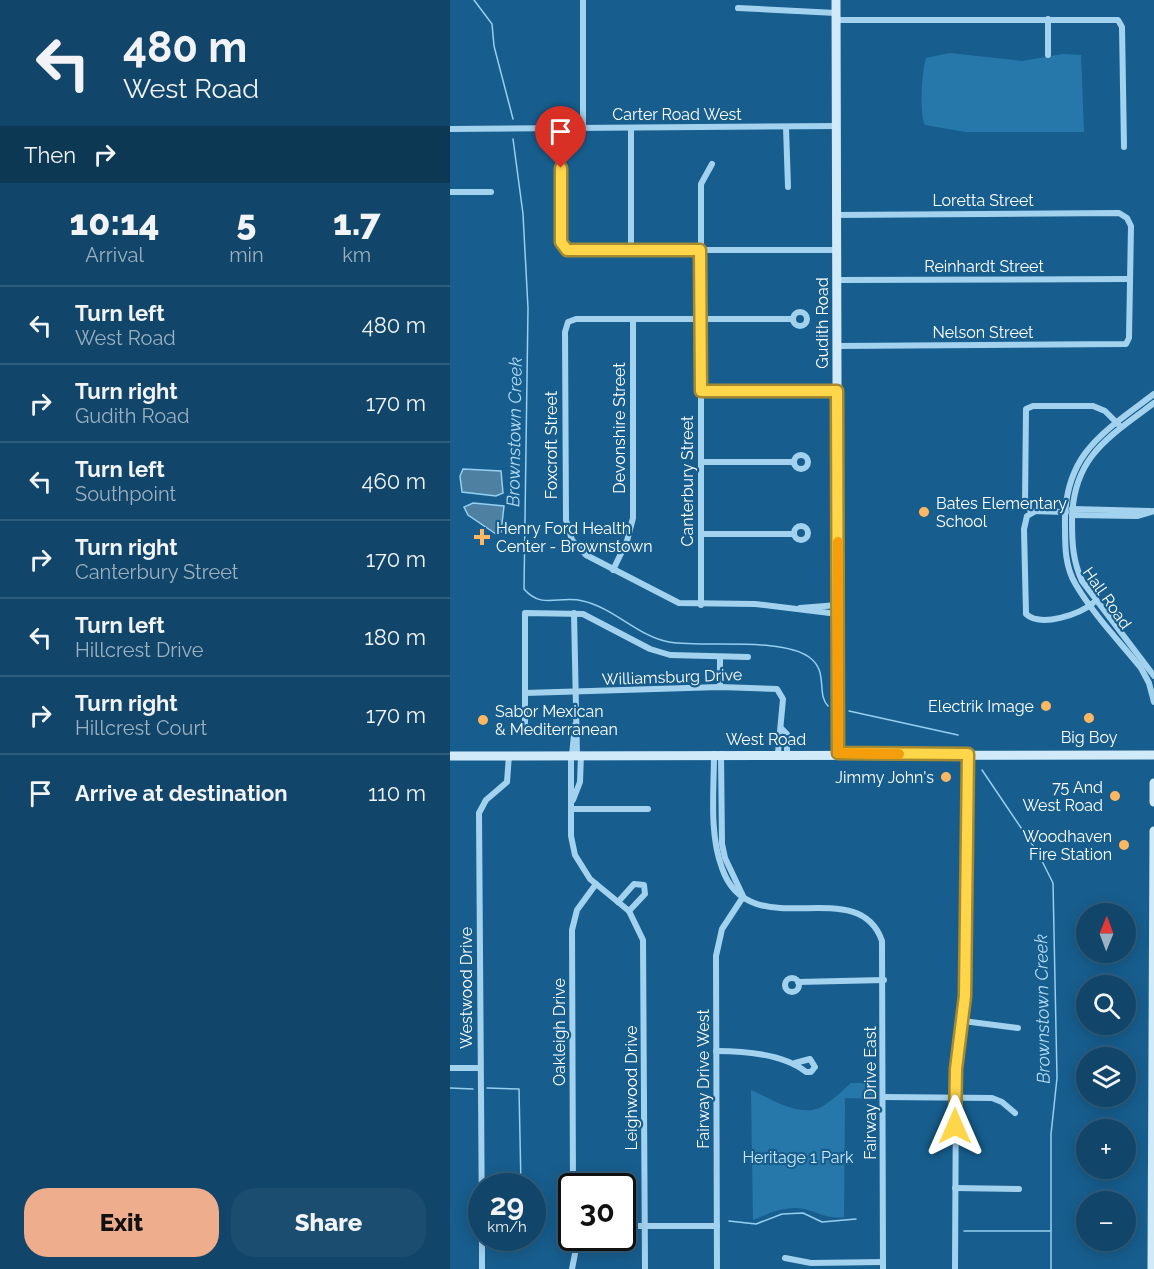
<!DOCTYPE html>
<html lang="en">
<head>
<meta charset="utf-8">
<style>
  body { margin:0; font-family:Raleway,sans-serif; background:#1a4d70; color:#f1f3f6; height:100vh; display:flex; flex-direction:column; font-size:22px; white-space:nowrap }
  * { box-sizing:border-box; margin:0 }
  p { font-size:20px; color:#9cb1c1 }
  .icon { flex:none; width:33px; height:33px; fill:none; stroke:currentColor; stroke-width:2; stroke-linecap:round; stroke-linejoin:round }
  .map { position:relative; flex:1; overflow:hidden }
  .sheet { display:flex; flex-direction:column; background:#11466a; width:450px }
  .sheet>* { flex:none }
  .hud { background:#11466a; color:#f1f3f6; overflow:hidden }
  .needle { width:39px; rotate:1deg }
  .tools { position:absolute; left:626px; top:903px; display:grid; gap:12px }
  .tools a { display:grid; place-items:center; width:60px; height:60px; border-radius:50%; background:#11466a; box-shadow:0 3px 15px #0003,0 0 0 2px #305e7e; font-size:30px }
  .speed { position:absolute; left:18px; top:1173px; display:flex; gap:12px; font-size:30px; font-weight:700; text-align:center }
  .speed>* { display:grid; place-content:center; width:78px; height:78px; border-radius:50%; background:#11466a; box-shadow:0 3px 15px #0003,0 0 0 2px #305e7e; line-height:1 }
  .speed small { font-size:15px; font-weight:400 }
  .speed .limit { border:3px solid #111; border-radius:9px; background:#fff; color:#111 }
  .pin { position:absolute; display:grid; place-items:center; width:51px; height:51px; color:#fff; margin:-62px -26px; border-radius:50% 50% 50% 0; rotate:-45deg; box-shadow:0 0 6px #0007 }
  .pin .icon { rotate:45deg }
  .me { position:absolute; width:66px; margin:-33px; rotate:0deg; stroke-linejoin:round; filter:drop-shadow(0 0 4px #0008) }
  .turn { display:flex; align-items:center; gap:21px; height:126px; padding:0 24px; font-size:27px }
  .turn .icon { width:78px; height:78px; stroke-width:2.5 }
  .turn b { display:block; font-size:42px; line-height:51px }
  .then { display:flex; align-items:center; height:57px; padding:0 24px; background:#0003; gap:12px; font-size:22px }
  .eta { display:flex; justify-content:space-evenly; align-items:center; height:102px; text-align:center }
  .eta b { font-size:36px; font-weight:800; line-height:42px }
  .cta { display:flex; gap:12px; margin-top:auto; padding:12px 24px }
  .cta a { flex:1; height:69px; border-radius:24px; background:#eead8d; color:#111; font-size:24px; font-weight:800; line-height:69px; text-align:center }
  .cta a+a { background:#1a4d70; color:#f1f3f6 }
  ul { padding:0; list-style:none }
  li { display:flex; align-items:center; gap:18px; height:78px; padding:0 24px; border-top:2px solid #305e7e }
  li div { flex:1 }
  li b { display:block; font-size:22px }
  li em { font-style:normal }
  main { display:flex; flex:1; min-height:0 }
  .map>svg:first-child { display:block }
  .green { fill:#2778aa }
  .water { fill:#4d80a1; stroke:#95cff2; stroke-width:1.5 }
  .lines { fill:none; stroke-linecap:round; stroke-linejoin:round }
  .stream { stroke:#95cff2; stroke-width:1.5 }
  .street { stroke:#a3d2ef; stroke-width:6 }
  .secondary { stroke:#d0eafa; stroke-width:9 }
  .route-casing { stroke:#a68a30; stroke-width:15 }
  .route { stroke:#ffd54a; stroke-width:10 }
  .slow { stroke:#f59e0b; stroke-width:10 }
  .poi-dot { fill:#ffb761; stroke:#175e8e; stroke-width:2 }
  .labels { text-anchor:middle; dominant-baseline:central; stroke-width:4.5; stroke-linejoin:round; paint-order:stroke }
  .street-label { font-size:16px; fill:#fff; stroke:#175e8e }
  .poi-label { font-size:16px; fill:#fff; stroke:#175e8e; text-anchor:end }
  .park-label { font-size:16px; fill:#c9e8fb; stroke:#175e8e }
  .water-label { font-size:18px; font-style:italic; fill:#afdbf6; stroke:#175e8e }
</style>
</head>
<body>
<main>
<section class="sheet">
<div class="hud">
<div class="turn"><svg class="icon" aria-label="left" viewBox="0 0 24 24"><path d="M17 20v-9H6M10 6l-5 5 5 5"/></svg><div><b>480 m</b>West Road</div></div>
<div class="then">Then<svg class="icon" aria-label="right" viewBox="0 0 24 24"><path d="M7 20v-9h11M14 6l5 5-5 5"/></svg></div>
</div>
<div class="eta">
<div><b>10:14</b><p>Arrival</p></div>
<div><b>5</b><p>min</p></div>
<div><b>1.7</b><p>km</p></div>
</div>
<ul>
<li><svg class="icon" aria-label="left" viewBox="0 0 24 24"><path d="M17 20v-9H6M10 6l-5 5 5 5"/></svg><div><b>Turn left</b><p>West Road</p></div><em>480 m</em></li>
<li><svg class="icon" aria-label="right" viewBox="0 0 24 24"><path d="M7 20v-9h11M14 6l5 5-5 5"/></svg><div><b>Turn right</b><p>Gudith Road</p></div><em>170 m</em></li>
<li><svg class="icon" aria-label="left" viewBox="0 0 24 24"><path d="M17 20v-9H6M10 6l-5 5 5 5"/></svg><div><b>Turn left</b><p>Southpoint</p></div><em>460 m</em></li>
<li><svg class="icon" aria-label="right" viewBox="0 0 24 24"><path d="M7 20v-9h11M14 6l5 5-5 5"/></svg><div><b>Turn right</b><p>Canterbury Street</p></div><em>170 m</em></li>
<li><svg class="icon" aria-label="left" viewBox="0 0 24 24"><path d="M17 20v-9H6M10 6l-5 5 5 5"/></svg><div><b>Turn left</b><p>Hillcrest Drive</p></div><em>180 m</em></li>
<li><svg class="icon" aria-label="right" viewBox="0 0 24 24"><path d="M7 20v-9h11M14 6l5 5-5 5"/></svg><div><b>Turn right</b><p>Hillcrest Court</p></div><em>170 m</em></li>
<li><svg class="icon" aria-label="arrive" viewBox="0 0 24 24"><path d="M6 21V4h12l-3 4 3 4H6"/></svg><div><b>Arrive at destination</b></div><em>110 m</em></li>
</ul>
<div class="cta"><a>Exit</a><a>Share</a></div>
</section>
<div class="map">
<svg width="704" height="1269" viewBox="0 0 704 1269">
  <rect width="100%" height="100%" fill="#175e8e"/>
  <g class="green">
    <path d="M500 53 572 61 613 54 631 55 634 132H516L475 125C469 115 472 69 476 58Z"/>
    <path d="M401 1083H426L427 1099 395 1098 394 1217C380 1219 371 1214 358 1210 338 1204 320 1213 303 1220L301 1090C322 1099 354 1121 376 1104 385 1098 393 1090 401 1083Z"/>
  </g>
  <g class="water">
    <polygon points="13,469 51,471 53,493 46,496 12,492 10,476"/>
    <polygon points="23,503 54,506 51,532 46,534 18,515 14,507"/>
  </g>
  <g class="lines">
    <g class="stream">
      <polyline points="24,0 42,24 44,46 63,119"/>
      <path d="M63 139 73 214 78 308 74 589C92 610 109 595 133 601 164 608 189 637 219 642 255 648 331 637 359 657 379 671 366 694 378 706"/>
      <polyline points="399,711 508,735"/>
      <polyline points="532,770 588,853 603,883 607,1078 601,1134 601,1269"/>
      <polyline points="0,1088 23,1089"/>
      <polyline points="37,1088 69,1089 71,1186"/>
      <polyline points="279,1221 306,1224 332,1214 353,1213 372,1222 406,1219"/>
      <polyline points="514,1231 600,1231"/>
    </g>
    <g class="street">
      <polyline points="288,8 386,13"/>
      <polyline points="386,20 668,20 672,27 674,147"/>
      <polyline points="598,55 598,19"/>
      <polyline points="336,127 338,187"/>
      <polyline points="133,128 133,0"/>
      <polyline points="0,129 387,126"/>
      <polyline points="111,168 111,242 117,250 387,250"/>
      <polyline points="0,192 41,192"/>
      <polyline points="387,215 669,213 677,218 681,226 679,338 676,344 387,346"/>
      <polyline points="181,251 181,128"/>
      <polyline points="387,280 680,279"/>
      <circle cx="350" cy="319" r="7"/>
      <polyline points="343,319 126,319 118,322 115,332 116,520 122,540 136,555 229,603 305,604 388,614"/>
      <polyline points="251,391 387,391"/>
      <path d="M704 394C652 433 613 455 615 527 615 547 615 567 626 585 644 615 669 641 691 668L699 683 704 702"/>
      <path d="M704 403C657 438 622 458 622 522 622 544 623 561 632 581L704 676"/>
      <circle cx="351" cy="462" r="7"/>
      <polyline points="251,462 344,462"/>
      <polyline points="622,509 700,511"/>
      <path d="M584 512 577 516 574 529 576 614C591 628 630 614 643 603"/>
      <polyline points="616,512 581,511 575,504 576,409 583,406 643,406 655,411 669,425"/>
      <polyline points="622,515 687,516 704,511"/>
      <circle cx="351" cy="533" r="7"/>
      <polyline points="251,534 344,534"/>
      <polyline points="163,570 177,541 183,518 183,319"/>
      <polyline points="251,605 251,184 262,164"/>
      <polyline points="350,608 388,605"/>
      <polyline points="124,613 127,755"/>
      <polyline points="270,657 270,687"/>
      <polyline points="75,693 270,687 327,689 333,699 328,753"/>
      <polyline points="75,723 75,613 133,614 200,649 220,655 298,657"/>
      <polyline points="332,729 337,734 337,753"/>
      <path d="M264 754C264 791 259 833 272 868 299 948 408 871 432 941L433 1269"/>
      <polyline points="271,754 272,844 275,858 293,896"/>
      <polyline points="121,755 121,836 125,855 140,879 179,911 193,940 195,1269"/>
      <polyline points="122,755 125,725"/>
      <polyline points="123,800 130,782 131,755"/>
      <polyline points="121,809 198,809"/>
      <polyline points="168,902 184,884 194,885 195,894 179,911"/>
      <circle cx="342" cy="985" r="7"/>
      <polyline points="348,982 434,980"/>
      <polyline points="513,1021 568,1028"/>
      <path d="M266 1051C295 1051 334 1054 356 1072H361L365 1067 360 1059 345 1063"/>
      <polyline points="0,1068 30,1068"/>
      <polyline points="433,1097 542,1098 552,1102 565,1113"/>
      <polyline points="123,1186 122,930 127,910 146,884"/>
      <polyline points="505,1188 569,1189"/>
      <polyline points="172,1226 267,1226"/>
      <polyline points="32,1232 29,813 36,800 57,782 59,755"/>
      <polyline points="32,1238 32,1269"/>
      <polyline points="335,1258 361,1263 433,1262"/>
      <polyline points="122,1269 128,1238"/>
      <polyline points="267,1269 266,956 272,929 293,897"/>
      <polyline points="505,1269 506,1080 515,996 518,754"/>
    </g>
    <g class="secondary">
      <polyline points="386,0 388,753"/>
      <polyline points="0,756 704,755"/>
      <polyline points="704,783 704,802"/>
      <polyline points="702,1269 704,831"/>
    </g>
  </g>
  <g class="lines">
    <g class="route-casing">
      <polyline id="route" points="111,168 111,242 117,250 250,250 251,391 387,391 388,753 518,754 515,996 506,1069 505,1126"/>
    </g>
    <use href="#route" class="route"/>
    <polyline class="slow" points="388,542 388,753 449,754"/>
  </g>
  <g class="poi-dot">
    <circle cx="474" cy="512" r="6"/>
    <path d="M29 528h6v6h6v6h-6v6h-6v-6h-6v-6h6z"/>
    <circle cx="596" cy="706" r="6"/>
    <circle cx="639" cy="718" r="6"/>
    <circle cx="33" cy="720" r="6"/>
    <circle cx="496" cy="777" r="6"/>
    <circle cx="665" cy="796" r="6"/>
    <circle cx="674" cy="845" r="6"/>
  </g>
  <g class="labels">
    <g class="street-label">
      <text x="227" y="114">Carter Road West</text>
      <text x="533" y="200">Loretta Street</text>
      <text x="534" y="266">Reinhardt Street</text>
      <text transform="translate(372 323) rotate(-90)">Gudith Road</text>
      <text x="533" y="332">Nelson Street</text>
      <text transform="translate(169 428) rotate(-90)">Devonshire Street</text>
      <text transform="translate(101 445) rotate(-90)">Foxcroft Street</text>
      <text transform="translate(237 481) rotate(-90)">Canterbury Street</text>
      <text transform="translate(657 598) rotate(55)">Hall Road</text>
      <text transform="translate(222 677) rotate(-2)">Williamsburg Drive</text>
      <text x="316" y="739">West Road</text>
      <text transform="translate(16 988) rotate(-90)">Westwood Drive</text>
      <text transform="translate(109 1032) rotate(-90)">Oakleigh Drive</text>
      <text transform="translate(253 1079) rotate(-90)">Fairway Drive West</text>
      <text transform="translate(181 1088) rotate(-90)">Leighwood Drive</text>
      <text transform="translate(420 1093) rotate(-90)">Fairway Drive East</text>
    </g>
    <g class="poi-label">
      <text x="486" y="503" text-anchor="start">Bates Elementary<tspan x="486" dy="18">School</tspan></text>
      <text x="46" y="528" text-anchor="start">Henry Ford Health<tspan x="46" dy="18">Center - Brownstown</tspan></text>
      <text x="584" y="706">Electrik Image</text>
      <text x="45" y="711" text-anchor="start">Sabor Mexican<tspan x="45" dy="18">&amp; Mediterranean</tspan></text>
      <text x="639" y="737" text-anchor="middle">Big Boy</text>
      <text x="484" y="777">Jimmy John's</text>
      <text x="653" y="787">75 And<tspan x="653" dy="18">West Road</tspan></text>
      <text x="662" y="836">Woodhaven<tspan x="662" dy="18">Fire Station</tspan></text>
    </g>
    <g class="park-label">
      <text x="348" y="1157">Heritage 1 Park</text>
    </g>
    <g class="water-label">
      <text transform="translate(64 432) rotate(-89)">Brownstown Creek</text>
      <text transform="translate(592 1009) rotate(-91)">Brownstown Creek</text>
    </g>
  </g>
</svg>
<div class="tools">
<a><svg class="needle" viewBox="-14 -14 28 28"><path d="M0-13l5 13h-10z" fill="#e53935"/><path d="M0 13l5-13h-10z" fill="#9cb1c1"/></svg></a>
<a><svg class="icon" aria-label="search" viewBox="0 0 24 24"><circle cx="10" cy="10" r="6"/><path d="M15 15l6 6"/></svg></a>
<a><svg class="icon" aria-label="layers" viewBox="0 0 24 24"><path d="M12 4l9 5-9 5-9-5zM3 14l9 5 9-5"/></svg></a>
<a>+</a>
<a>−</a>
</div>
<div class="speed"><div>29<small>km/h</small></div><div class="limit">30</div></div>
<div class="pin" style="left:111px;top:168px;background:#d93025"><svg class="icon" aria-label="arrive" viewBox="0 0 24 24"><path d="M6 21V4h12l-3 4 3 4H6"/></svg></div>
<svg class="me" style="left:505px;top:1126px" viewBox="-20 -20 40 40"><path d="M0-17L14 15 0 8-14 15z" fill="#ffd54a" stroke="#fff" stroke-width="4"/></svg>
</div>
</main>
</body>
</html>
